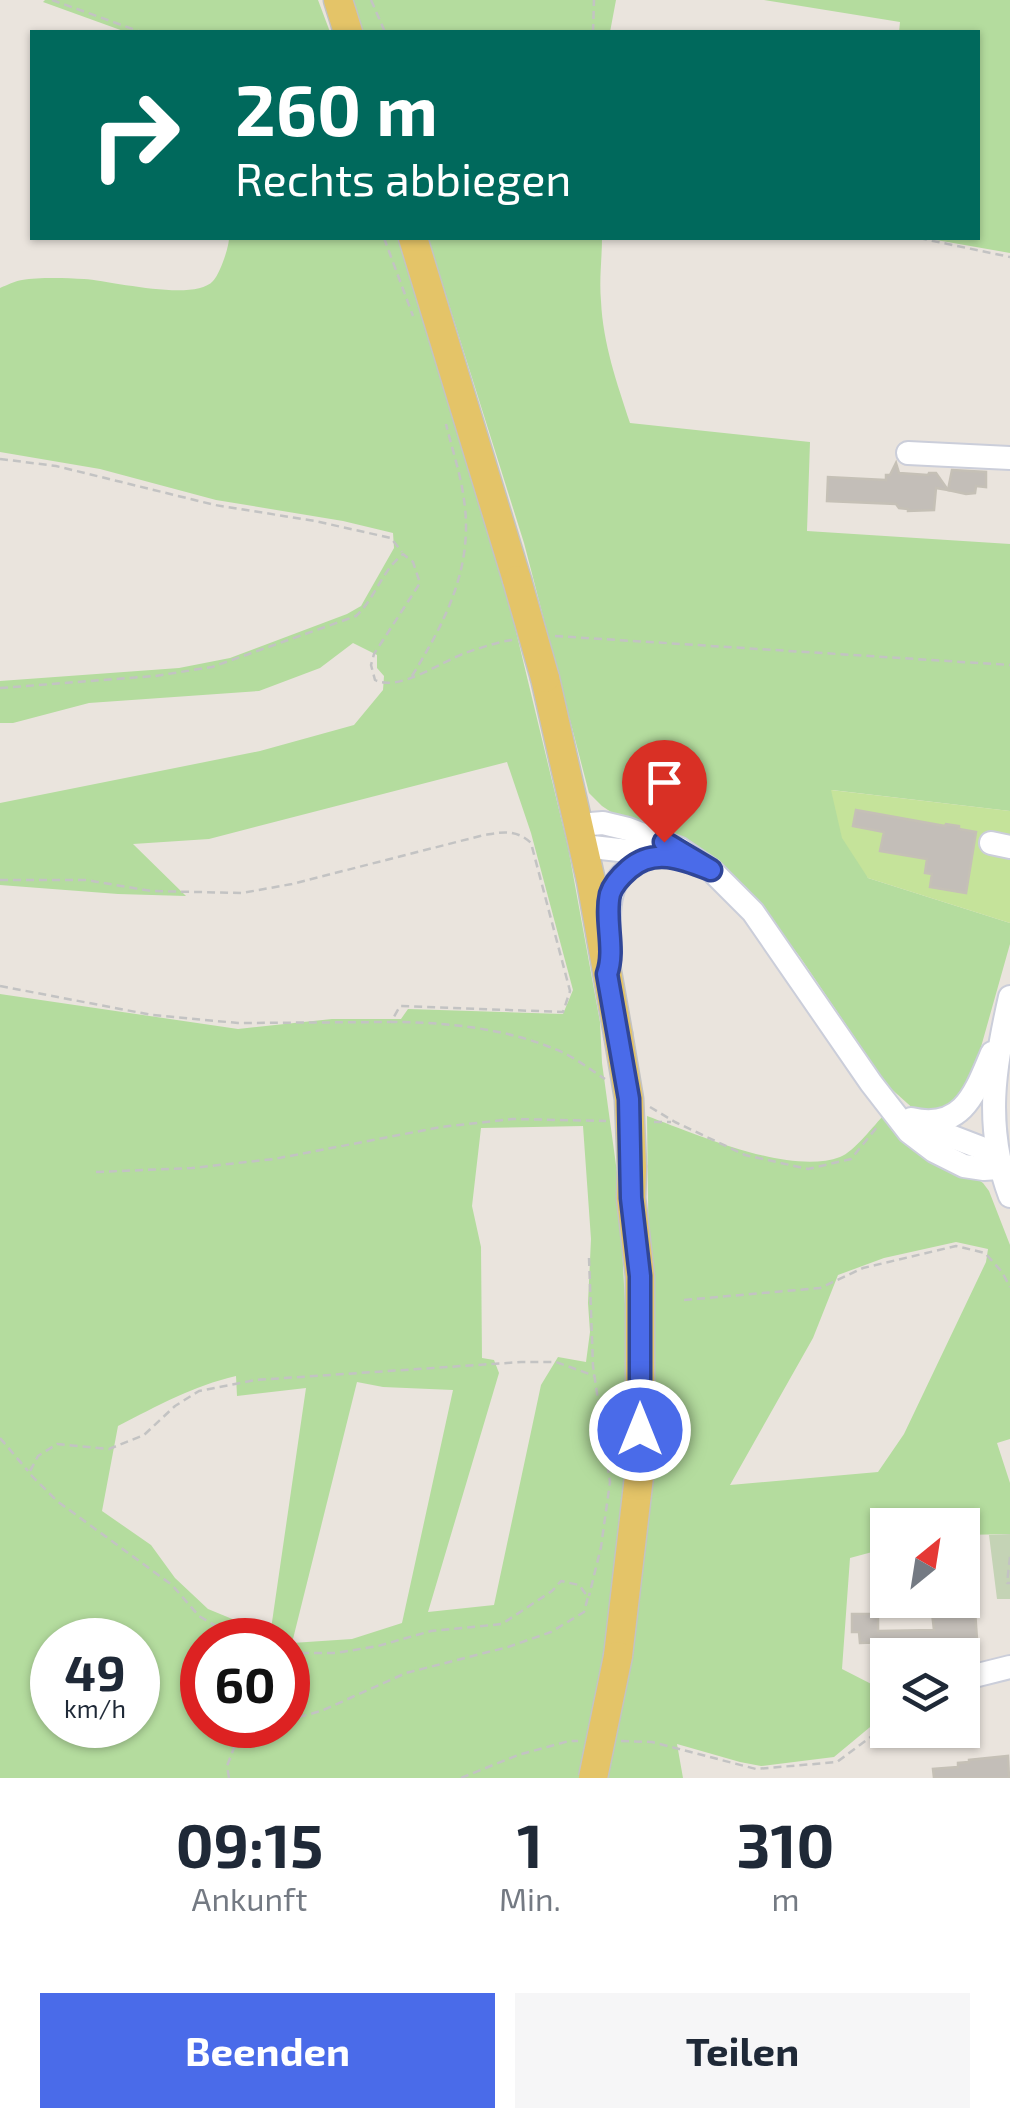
<!DOCTYPE html>
<html lang="de">
<head>
<meta charset="utf-8">
<style>
  body { margin:0; font-family:"Exo 2",sans-serif; background:#f6f6f7; color:#1f2937; height:100vh; display:flex; flex-direction:column; font-size:38px; white-space:nowrap }
  * { box-sizing:border-box; margin:0 }
  p { font-size:32px; color:#747a83 }
  .icon { flex:none; width:55px; height:55px; fill:none; stroke:currentColor; stroke-width:2; stroke-linecap:round; stroke-linejoin:round }
  .map { position:relative; height:1778px; overflow:hidden }
  .panel { display:flex; flex-direction:column; background:#fff; flex:1 }
  .panel>* { flex:none }
  .banner { position:absolute; left:30px; top:30px; width:950px; height:210px; border-radius:0px; box-shadow:0 2px 8px #0004; background:#00695c; color:#fff; overflow:hidden }
  .needle { width:65px; rotate:30deg }
  .controls { position:absolute; left:870px; top:1508px; display:grid; gap:20px }
  .controls a { display:grid; place-items:center; width:110px; height:110px; border-radius:0px; background:#fff; box-shadow:0 2px 8px #0004; font-size:50px }
  .speed { position:absolute; left:30px; top:1618px; display:flex; gap:20px; font-size:50px; font-weight:700; text-align:center }
  .speed>* { display:grid; place-content:center; width:130px; height:130px; border-radius:50%; background:#fff; box-shadow:0 2px 8px #0004; line-height:1 }
  .speed small { font-size:25px; font-weight:400 }
  .speed .limit { border:15px solid #d22; background:#fff; color:#111 }
  .pin { position:absolute; display:grid; place-items:center; width:85px; height:85px; color:#fff; margin:-102px -42px; border-radius:50% 50% 50% 0; rotate:-45deg; box-shadow:0 0 10px #0007 }
  .pin .icon { rotate:45deg }
  .me { position:absolute; width:110px; margin:-55px; rotate:0deg; stroke-linejoin:round; filter:drop-shadow(0 0 8px #0008) }
  .turn { display:flex; align-items:center; gap:35px; height:210px; padding:0 40px; font-size:45px }
  .turn .icon { width:130px; height:130px; stroke-width:2.5 }
  .turn b { display:block; font-size:70px; line-height:85px }
  .eta { display:flex; justify-content:space-evenly; align-items:center; height:170px; text-align:center }
  .eta b { font-size:60px; font-weight:700; line-height:70px }
  .cta { display:flex; gap:20px; margin-top:auto; padding:20px 40px }
  .cta a { flex:1; height:115px; border-radius:0px; background:#4a6be9; color:#fff; font-size:40px; font-weight:700; line-height:115px; text-align:center }
  .cta a+a { background:#f6f6f7; color:#1f2937 }
  .map>svg:first-child { display:block }
  .green { fill:#b4dc9e; fill-rule:evenodd }
  .cemetery { fill:#c4d3b5 }
  .pitch { fill:#c5e39a }
  .building { fill:#c3beb8; stroke:#c5c0b6; stroke-width:2.5 }
  .lines { fill:none; stroke-linecap:round; stroke-linejoin:round }
  .minor-casing { stroke:#cbceda; stroke-width:26 }
  .major-casing { stroke:#c3c3c3; stroke-width:31 }
  .path { stroke:#c3c3c3; stroke-width:2.5; stroke-dasharray:8 5; stroke-linecap:butt }
  .minor { stroke:#fff; stroke-width:22 }
  .major { stroke:#e4c468; stroke-width:28 }
  .major-bridge-casing { stroke:#c3c3c3; stroke-width:31; stroke-linecap:butt }
  .major-bridge { stroke:#e4c468; stroke-width:28 }
  .route-casing { stroke:#304697; stroke-width:25 }
  .route { stroke:#4a6be9; stroke-width:18 }
</style>
</head>
<body>
<div class="map">
<svg width="1010" height="1778" viewBox="0 0 1010 1778">
  <rect width="100%" height="100%" fill="#eae4dd"/>
  <g class="green">
    <polygon points="45,0 318,0 330,32 126,32 43,2"/>
    <polygon points="352,0 616,0 610,32 363,32"/>
    <polygon points="764,0 1010,0 1010,253 925,238 978,238 978,32 899,32 900,22"/>
    <path d="M229 238H403L478 474 568 847 600 1022 602 1063 619 1187 629 1383 630 1469 618 1588 580 1778H0V994L238 1029 332 1019H401L408 1009 563 1014 573 990 531 833 507 762 209 839 133 844 186 896 118 894 0 885V803L260 751 354 725 383 690 384 676 377 668V655L353 643 320 668 259 691 89 703 13 723H0V681L179 668 230 658 347 614 361 606 394 548 393 533 343 521 216 500 100 469 0 452V288C7 285 15 281 22 280 39 277 67 278 84 279 112 281 194 302 213 281 220 274 229 247 229 238ZM583 1126 591 1239 588 1303 590 1332 586 1362 558 1357 541 1385 494 1605 428 1612 499 1373 494 1360 482 1358 481 1247 472 1206 481 1128ZM236 1376 237 1396 306 1388 271 1629 242 1623 208 1609 175 1578 151 1545 102 1511 118 1426C157 1406 193 1386 236 1376ZM357 1382 383 1387 453 1390 402 1623 352 1639 292 1643ZM52 1640H138V1725H52ZM202 1640H288V1725H202Z"/>
    <path d="M428 238H602C602 258 599 280 601 301 603 344 617 383 630 423L810 442 807 531 1010 544V811L832 790 868 878 1010 923V944L970 1086 953 1106 935 1112H917L887 1085 800 957 746 887 709 855 684 841 617 816 602 806 589 793 524 543Z"/>
    <path d="M885 1114 983 1183 989 1191 1010 1245V1439L997 1443 1010 1483V1534L963 1535 962 1525H888L887 1548 850 1558 842 1669 887 1692V1713L834 1757 761 1766 740 1762 677 1744 683 1778H606L636 1623 651 1440 647 1116C696 1134 790 1176 840 1157 854 1152 874 1125 885 1114ZM956 1242 988 1249 986 1262 904 1434 878 1472 730 1485 813 1338 838 1275 884 1258Z"/>
  </g>
  <polygon class="cemetery" points="1010,1534 1010,1599 997,1599 989,1535"/>
  <polygon class="pitch" points="831,790 1010,811 1010,923 868,878 842,838"/>
  <g class="building">
    <polygon points="896,463 899,473 928,475 929,473 936,473 948,490 936,488 934,510 908,511 908,509 899,508 896,504 827,501 828,477 886,480 886,475 890,475"/>
    <polygon points="952,470 986,472 986,487 976,486 975,493 966,494 948,490"/>
    <polygon points="856,810 945,826 946,824 959,826 959,829 976,832 966,893 930,887 932,874 925,873 927,859 880,851 884,832 853,826"/>
    <polygon points="975,1610 978,1654 957,1655 956,1643 927,1645 927,1655 894,1655 894,1642 860,1643 859,1632 852,1632 852,1614 878,1614 878,1631 934,1630 932,1613"/>
    <polygon points="1008,1756 1009,1778 934,1778 933,1769 958,1767 958,1763 969,1762 969,1760"/>
  </g>
  <g class="lines">
    <g class="minor-casing">
      <g id="minor">
        <polyline points="908,453 1010,458"/>
        <polyline points="578,825 603,823 628,829 680,849 711,870 753,912 871,1083 909,1132 934,1151 964,1166 984,1169 999,1168"/>
        <polyline points="991,843 1010,847"/>
        <polyline points="583,846 655,854"/>
        <path d="M609 936C608 892 611 867 659 855"/>
        <path d="M1010 997C994 1067 984 1127 1010 1196"/>
        <path d="M911 1119C963 1131 975 1093 992 1053"/>
        <polyline points="919,1124 984,1149 999,1167"/>
        <polyline points="962,1679 1010,1667"/>
      </g>
    </g>
    <g class="major-casing">
      <g id="major">
        <polyline points="338,0 348,32"/>
        <polyline points="413,238 517,580"/>
        <polyline points="545,678 591,881 618,1034"/>
        <polyline points="618,1656 640,1468 640,1276 631,1198 632,1168"/>
      </g>
    </g>
    <g class="path">
      <polyline points="52,0 141,32"/>
      <polyline points="371,0 385,32"/>
      <polyline points="593,32 594,0"/>
      <polyline points="384,238 413,316"/>
      <polyline points="919,238 1010,257"/>
      <polyline points="0,459 56,466 215,505 315,521 391,538 402,552"/>
      <polyline points="555,636 1010,665"/>
      <path d="M412 676C445 622 474 567 464 500 461 475 452 449 446 424"/>
      <path d="M0 688 155 676 212 667 356 616C377 596 380 573 403 554L413 562 420 583 374 654 371 665 375 680C399 692 441 662 465 653 480 648 497 642 512 640"/>
      <path d="M0 880H86L151 891 242 893 292 884 484 835C503 832 516 829 531 843L570 991 563 1012 400 1006 391 1022C448 1022 512 1029 564 1053 578 1060 591 1070 605 1079"/>
      <polyline points="0,986 152,1015 238,1023 390,1022"/>
      <polyline points="650,1107 675,1122 745,1155 808,1169 851,1159 877,1127"/>
      <polyline points="654,1122 671,1122"/>
      <polyline points="96,1172 192,1168 274,1159 441,1127 513,1119 606,1121"/>
      <polyline points="589,1258 593,1366 610,1482 601,1547 589,1596"/>
      <polyline points="684,1300 820,1288 863,1268 956,1246 985,1253 1002,1272 1010,1287"/>
      <polyline points="0,1438 28,1471"/>
      <polyline points="1010,1557 1007,1583 1010,1583"/>
      <polyline points="240,1640 199,1616 172,1585 57,1501 29,1473 38,1456 57,1444 109,1449 144,1435 175,1406 199,1391 256,1380 521,1362 556,1362 595,1376"/>
      <polyline points="288,1653 336,1653 378,1646 431,1631 502,1624 552,1591 561,1581 579,1585 588,1597 584,1612 551,1632 508,1647 406,1673 321,1711 288,1720"/>
      <polyline points="621,1741 652,1742 756,1769 837,1762 888,1724"/>
      <polyline points="229,1778 227,1766 240,1732 266,1725"/>
      <polyline points="461,1778 518,1755 569,1741 578,1741"/>
    </g>
    <use href="#minor" class="minor"/>
    <use href="#major" class="major"/>
    <g class="major-bridge-casing">
      <g id="major-bridge">
        <polyline points="517,580 545,678"/>
        <polyline points="618,1034 629,1099 632,1168"/>
        <polyline points="593,1778 618,1656"/>
      </g>
    </g>
    <use href="#major-bridge" class="major-bridge"/>
  </g>
  <g class="lines">
    <g class="route-casing">
      <path id="route" d="M640 1430V1276L631 1198 629 1099 607 974C616 949 604 920 610 894 613 884 621 876 629 869 654 847 683 859 711 870L664 842"/>
    </g>
    <use href="#route" class="route"/>
  </g>
</svg>
<div class="controls">
<a><svg class="needle" viewBox="-14 -14 28 28"><path d="M0-13l5 13h-10z" fill="#e53935"/><path d="M0 13l5-13h-10z" fill="#747a83"/></svg></a>
<a><svg class="icon" aria-label="layers" viewBox="0 0 24 24"><path d="M12 4l9 5-9 5-9-5zM3 14l9 5 9-5"/></svg></a>
</div>
<div class="speed"><div>49<small>km/h</small></div><div class="limit">60</div></div>
<div class="pin" style="left:664px;top:842px;background:#d93025"><svg class="icon" aria-label="arrive" viewBox="0 0 24 24"><path d="M6 21V4h12l-3 4 3 4H6"/></svg></div>
<svg class="me" style="left:640px;top:1430px" viewBox="-20 -20 40 40"><circle r="17" fill="#4a6be9" stroke="#fff" stroke-width="3"/><path d="M0-11L8 9 0 5-8 9z" fill="#fff"/></svg>
<div class="banner">
<div class="turn"><svg class="icon" aria-label="right" viewBox="0 0 24 24"><path d="M7 20v-9h11M14 6l5 5-5 5"/></svg><div><b>260 m</b>Rechts abbiegen</div></div>
</div>
</div>
<section class="panel">
<div class="eta">
<div><b>09:15</b><p>Ankunft</p></div>
<div><b>1</b><p>Min.</p></div>
<div><b>310</b><p>m</p></div>
</div>
<div class="cta"><a>Beenden</a><a>Teilen</a></div>
</section>
</body>
</html>
